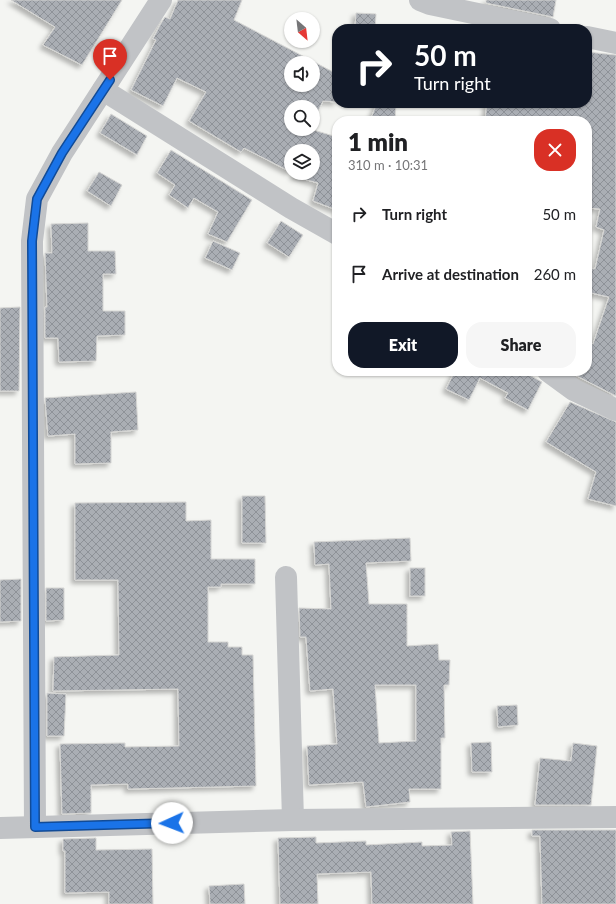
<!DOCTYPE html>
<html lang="en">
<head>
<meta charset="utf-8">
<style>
  body { margin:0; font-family:Lato,sans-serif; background:#f6f6f6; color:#202124; height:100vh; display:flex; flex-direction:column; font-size:15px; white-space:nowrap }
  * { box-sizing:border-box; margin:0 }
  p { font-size:13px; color:#757577 }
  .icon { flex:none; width:22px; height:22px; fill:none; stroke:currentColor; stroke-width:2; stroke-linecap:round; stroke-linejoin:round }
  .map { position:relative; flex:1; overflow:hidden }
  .details { position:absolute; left:332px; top:116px; width:260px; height:260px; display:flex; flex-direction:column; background:#fff; border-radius:16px; box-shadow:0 1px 3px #0004 }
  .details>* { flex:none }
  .banner { position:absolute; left:332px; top:24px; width:260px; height:84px; border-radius:16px; box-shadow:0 1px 3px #0004; background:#111827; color:#fff; overflow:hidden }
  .needle { width:26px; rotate:152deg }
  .tools { position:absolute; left:284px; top:12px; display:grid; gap:8px }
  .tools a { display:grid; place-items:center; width:36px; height:36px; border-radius:50%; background:#fff; box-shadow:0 1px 3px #0004; font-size:20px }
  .pin { position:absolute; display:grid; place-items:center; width:34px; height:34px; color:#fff; margin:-41px -17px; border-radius:50% 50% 50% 0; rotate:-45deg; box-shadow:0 0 4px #0007 }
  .pin .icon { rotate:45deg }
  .me { position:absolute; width:44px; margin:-22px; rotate:268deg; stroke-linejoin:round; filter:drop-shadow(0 0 3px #0008) }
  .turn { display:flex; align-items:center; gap:14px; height:84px; padding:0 16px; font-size:18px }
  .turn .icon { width:52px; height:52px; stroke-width:2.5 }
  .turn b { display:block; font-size:28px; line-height:34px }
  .round { display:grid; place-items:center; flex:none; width:42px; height:42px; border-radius:16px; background:#f6f6f6 }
  .overview { display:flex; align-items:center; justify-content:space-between; height:68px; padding:0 16px }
  h1 { font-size:24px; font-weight:800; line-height:30px }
  .primary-button { display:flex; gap:8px; margin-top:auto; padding:8px 16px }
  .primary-button a { flex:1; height:46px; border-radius:16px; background:#111827; color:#fff; font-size:16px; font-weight:800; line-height:46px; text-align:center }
  .primary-button a+a { background:#f6f6f6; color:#202124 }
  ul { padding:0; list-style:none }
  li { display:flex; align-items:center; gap:12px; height:60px; padding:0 16px }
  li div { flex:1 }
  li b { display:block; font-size:15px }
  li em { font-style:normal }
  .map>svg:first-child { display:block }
  .building { fill:url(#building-cross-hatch); stroke:#d6d6d4; fill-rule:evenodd; filter:url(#shadow) }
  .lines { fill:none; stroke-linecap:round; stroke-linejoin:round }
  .minor { stroke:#c1c3c6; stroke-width:22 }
  .route-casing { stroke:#114b97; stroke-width:10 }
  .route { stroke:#1a73e8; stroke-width:7 }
</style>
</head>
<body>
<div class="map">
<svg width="616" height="904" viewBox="0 0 616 904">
  <defs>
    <pattern id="building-cross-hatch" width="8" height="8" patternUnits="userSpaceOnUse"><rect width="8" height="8" fill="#aaaeb4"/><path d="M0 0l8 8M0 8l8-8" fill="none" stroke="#8e9298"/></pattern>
    <filter id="shadow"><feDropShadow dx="-3.5" dy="3.5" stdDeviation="2" flood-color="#0004"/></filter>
  </defs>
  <rect width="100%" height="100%" fill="#f4f5f2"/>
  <g class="building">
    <polygon points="11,0 122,0 82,65 43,45 55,27"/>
    <path d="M178 0H242L234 20 337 74V102L323 101 313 121V107H291V129H310L337 137V210L313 201 318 183 293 176 294 173H313V151H291V172L244 148 241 152 189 121 206 92 177 78 163 106 131 90 156 40 153 39 160 25 165 17 170 19ZM291 63H313V85H291Z"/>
    <polygon points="486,0 556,0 553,17 486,3"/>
    <polygon points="356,13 376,14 375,29 355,29"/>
    <polygon points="587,52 616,55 616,396 573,374 574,371 587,371 587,342 593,344 609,297 587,292 589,268 595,269 604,230 596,227 600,209 587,208 587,121 485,121 487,103 551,108 551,103 587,103"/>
    <polygon points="377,103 396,103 395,121 370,121"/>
    <polygon points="111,114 147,136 137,155 100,133"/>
    <polygon points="171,150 252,200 227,242 208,234 218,212 194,198 188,208 169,195 175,185 157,173"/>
    <polygon points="99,172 122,185 111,206 87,191"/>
    <polygon points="281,221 303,235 289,257 267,243"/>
    <polygon points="88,223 88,251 115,251 116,274 103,274 103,311 125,311 125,335 97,336 96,361 59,362 58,338 45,338 45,307 47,307 45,253 52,253 51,224"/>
    <polygon points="213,241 240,253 232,270 205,258"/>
    <polygon points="20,307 19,391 0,391 0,308"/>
    <polygon points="455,371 522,371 542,382 528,410 505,398 508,393 480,378 469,400 446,389"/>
    <polygon points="136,392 138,430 111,432 111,463 75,464 75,434 48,436 45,398"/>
    <polygon points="570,402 616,422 616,506 588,499 596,472 546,442"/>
    <polygon points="242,496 265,496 266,543 242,543"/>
    <polygon points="186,502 186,521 211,520 211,559 255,559 255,584 221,584 221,587 208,587 208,642 228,642 228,647 242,647 242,655 253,655 256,786 128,789 128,784 91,785 91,813 62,814 60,744 125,743 125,747 179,746 178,689 53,691 54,657 119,655 118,580 75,580 75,503"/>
    <path d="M410 538 411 561 366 563 369 604H407V646L438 644 439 660H450L449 685H444L445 738H441V789H409L410 802 366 807 363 782 309 785 307 746 337 744 333 689 310 691 306 637H300L299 608 331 609 329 564 315 565 314 542ZM375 685H416V741L379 743Z"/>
    <rect x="410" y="568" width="15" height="28"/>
    <polygon points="21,579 21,621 0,622 0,580"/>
    <polygon points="46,588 64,588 64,620 46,621"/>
    <polygon points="47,693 66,694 64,736 47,736"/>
    <polygon points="517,705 518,725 498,727 497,706"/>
    <polygon points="491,742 492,772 472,772 471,743"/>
    <polygon points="573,743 597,746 591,805 535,805 540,758 571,761"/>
    <polygon points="532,830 616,830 616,904 542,904 540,836 532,836"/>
    <polygon points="470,831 473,904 372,904 371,872 317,874 318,904 280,904 278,838 316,837 316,843 366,841 366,845 422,842 422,846 452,845 451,832"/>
    <polygon points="96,838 96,850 152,849 153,904 109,904 109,892 65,893 65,851 63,851 63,839"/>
    <polygon points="244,884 245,904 210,904 209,886"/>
  </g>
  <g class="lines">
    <g class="minor">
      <polyline points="420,0 430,4 550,29"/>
      <polyline points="587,37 616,43"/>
      <polyline points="103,90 291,208 337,234"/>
      <polyline points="548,371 574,390 616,410"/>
      <polyline points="286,577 293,820"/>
      <polyline points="35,827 32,241 37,199 62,153 161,0"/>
      <polyline points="0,828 293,820 616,817"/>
    </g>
  </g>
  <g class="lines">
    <g class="route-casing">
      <polyline id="route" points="110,80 62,153 37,199 32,241 35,827 172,823"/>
    </g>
    <use href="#route" class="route"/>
  </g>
</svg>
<div class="tools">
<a><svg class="needle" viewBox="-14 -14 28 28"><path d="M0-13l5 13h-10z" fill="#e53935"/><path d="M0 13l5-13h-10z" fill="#757577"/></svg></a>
<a><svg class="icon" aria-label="sound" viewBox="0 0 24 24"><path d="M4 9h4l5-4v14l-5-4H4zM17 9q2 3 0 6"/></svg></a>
<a><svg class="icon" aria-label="search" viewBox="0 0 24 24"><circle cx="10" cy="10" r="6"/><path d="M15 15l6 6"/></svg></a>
<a><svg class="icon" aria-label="layers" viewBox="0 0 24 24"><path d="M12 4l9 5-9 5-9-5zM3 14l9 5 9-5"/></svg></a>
</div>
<div class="pin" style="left:110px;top:80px;background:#d93025"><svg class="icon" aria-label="arrive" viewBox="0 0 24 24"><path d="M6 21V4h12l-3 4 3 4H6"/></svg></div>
<svg class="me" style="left:172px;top:823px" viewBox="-20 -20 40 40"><circle r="19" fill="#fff"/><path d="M0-13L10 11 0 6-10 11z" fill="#1a73e8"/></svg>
<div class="banner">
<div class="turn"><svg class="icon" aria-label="right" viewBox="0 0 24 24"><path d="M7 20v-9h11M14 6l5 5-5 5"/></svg><div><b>50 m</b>Turn right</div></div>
</div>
<section class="details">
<div class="overview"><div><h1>1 min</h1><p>310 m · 10:31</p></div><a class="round" style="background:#d93025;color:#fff"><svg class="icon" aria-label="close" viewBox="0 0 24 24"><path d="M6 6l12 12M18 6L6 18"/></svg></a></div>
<ul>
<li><svg class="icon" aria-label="right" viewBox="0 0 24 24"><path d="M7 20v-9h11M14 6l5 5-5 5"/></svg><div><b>Turn right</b></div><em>50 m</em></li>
<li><svg class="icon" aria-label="arrive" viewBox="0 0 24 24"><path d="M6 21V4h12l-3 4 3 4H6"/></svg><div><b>Arrive at destination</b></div><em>260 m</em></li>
</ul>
<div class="primary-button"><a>Exit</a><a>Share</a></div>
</section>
</div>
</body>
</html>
